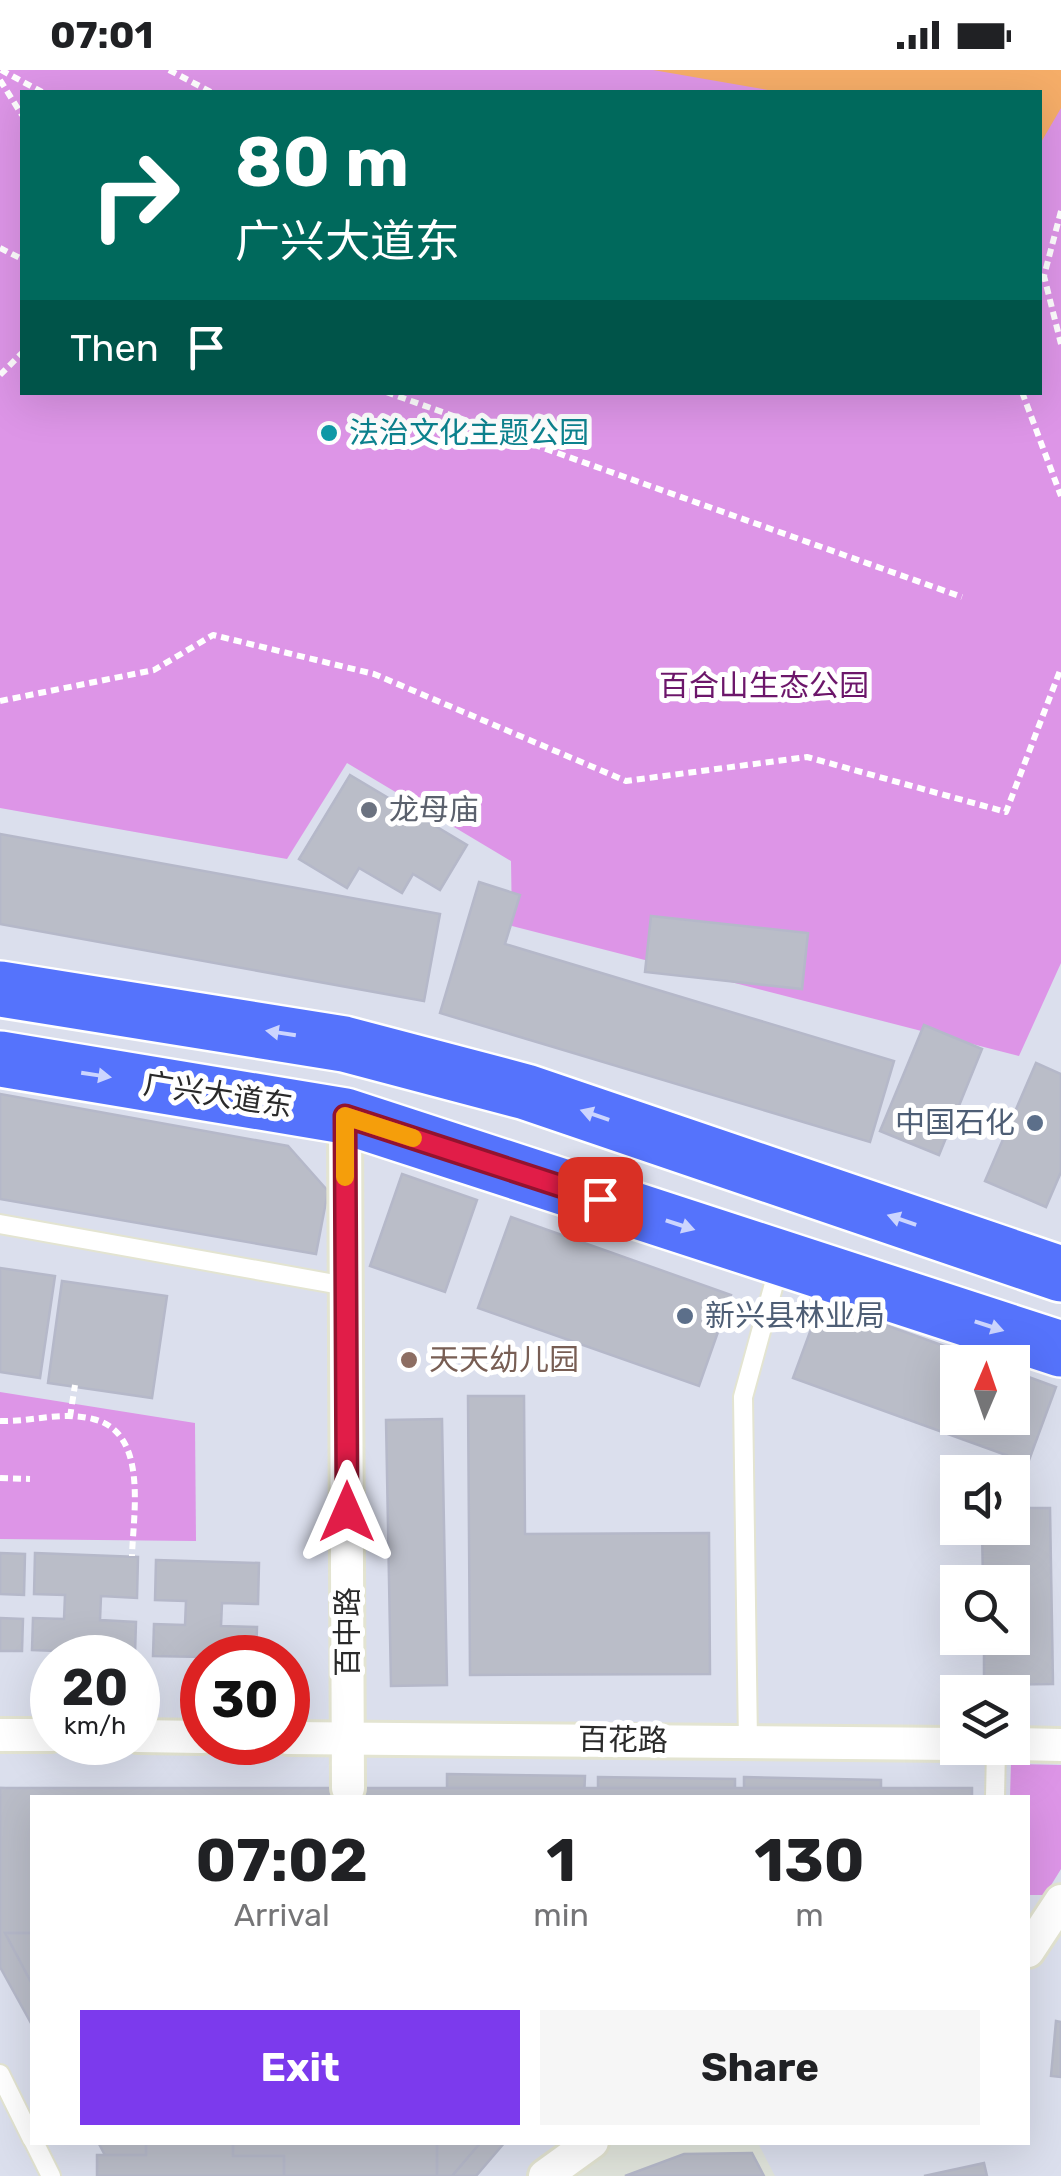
<!DOCTYPE html>
<html lang="en">
<head>
<meta charset="utf-8">
<style>
  body { margin:0; font-family:Rubik,"Noto Sans SC",sans-serif; background:#f6f6f6; color:#202124; height:100vh; display:flex; flex-direction:column; font-size:38px; white-space:nowrap }
  * { box-sizing:border-box; margin:0 }
  p { font-size:32px; color:#757577 }
  .icon { flex:none; width:55px; height:55px; fill:none; stroke:currentColor; stroke-width:2; stroke-linecap:round; stroke-linejoin:round }
  .map { position:relative; flex:1; overflow:hidden }
  .panel { position:absolute; left:30px; top:1725px; width:1000px; height:350px; display:flex; flex-direction:column; background:#fff; border-radius:0px; box-shadow:0 10px 40px #0002 }
  .panel>* { flex:none }
  .guide { position:absolute; left:20px; top:20px; width:1022px; height:305px; border-radius:0px; box-shadow:0 10px 40px #0002; background:#00695c; color:#fff; overflow:hidden }
  .needle { width:65px; rotate:2deg }
  .buttons { position:absolute; left:940px; top:1275px; display:grid; gap:20px }
  .buttons a { display:grid; place-items:center; width:90px; height:90px; border-radius:0px; background:#fff; box-shadow:0 10px 40px #0002; font-size:50px }
  .speed { position:absolute; left:30px; top:1565px; display:flex; gap:20px; font-size:50px; font-weight:700; text-align:center }
  .speed>* { display:grid; place-content:center; width:130px; height:130px; border-radius:50%; background:#fff; box-shadow:0 10px 40px #0002; line-height:1 }
  .speed small { font-size:25px; font-weight:400 }
  .speed .limit { border:15px solid #d22; background:#fff; color:#111 }
  .pin { position:absolute; display:grid; place-items:center; width:85px; height:85px; color:#fff; margin:-42px; border-radius:20px; box-shadow:0 5px 15px #0006 }
  .me { position:absolute; width:110px; margin:-55px; rotate:0deg; stroke-linejoin:round; filter:drop-shadow(0 0 8px #0008) }
  .turn { display:flex; align-items:center; gap:35px; height:210px; padding:0 50px; font-size:45px }
  .turn .icon { width:130px; height:130px; stroke-width:2.5 }
  .turn b { display:block; font-size:70px; line-height:85px }
  .then { display:flex; align-items:center; height:95px; padding:0 50px; background:#0003; gap:20px; font-size:38px }
  .eta { display:flex; justify-content:space-evenly; align-items:center; height:170px; text-align:center }
  .eta b { font-size:60px; font-weight:700; line-height:70px }
  .button { display:flex; gap:20px; margin-top:auto; padding:20px 50px }
  .button a { flex:1; height:115px; border-radius:0px; background:#7c3aed; color:#fff; font-size:40px; font-weight:700; line-height:115px; text-align:center }
  .button a+a { background:#f6f6f6; color:#202124 }
  .status { display:flex; justify-content:space-between; align-items:center; height:70px; padding:0 50px; background:#fff; direction:ltr }
  .status svg { height:28px; fill:currentColor }
  .map>svg:first-child { display:block }
  .industrial { fill:#e1e5dc }
  .green { fill:#dd95e7; fill-rule:evenodd }
  .water { fill:#f5ad68 }
  .building { fill:#babdc8; stroke:#b5b8c9; stroke-width:2.5 }
  .lines { fill:none; stroke-linecap:round; stroke-linejoin:round }
  .service-casing { stroke:#e3e4d1; stroke-width:22 }
  .minor-casing { stroke:#e3e4d1; stroke-width:38 }
  .trunk-casing { stroke:#fff; stroke-width:60 }
  .path { stroke:#fff; stroke-width:6; stroke-dasharray:8 5; stroke-linecap:butt }
  .service { stroke:#fff; stroke-width:18 }
  .minor { stroke:#fff; stroke-width:32 }
  .trunk { stroke:#5573fc; stroke-width:55 }
  .oneway { fill:#ccd5fe }
  .route-casing { stroke:#92132f; stroke-width:25 }
  .route { stroke:#e11d48; stroke-width:18 }
  .slow { stroke:#f59e0b; stroke-width:18 }
  .culture-dot { fill:#0f9aa8; stroke:#fff; stroke-width:4 }
  .worship-dot { fill:#6b7280; stroke:#fff; stroke-width:4 }
  .service-dot { fill:#5c6f8a; stroke:#fff; stroke-width:4 }
  .education-dot { fill:#8d6e63; stroke:#fff; stroke-width:4 }
  .labels { text-anchor:middle; dominant-baseline:central; stroke-width:10; stroke-linejoin:round; paint-order:stroke }
  .culture-label { font-size:30px; fill:#0d838f; stroke:#fff; text-anchor:start }
  .park-label { font-size:30px; fill:#6c166a; stroke:#fff }
  .worship-label { font-size:30px; fill:#5b616d; stroke:#fff; text-anchor:start }
  .street-label { font-size:30px; fill:#2a2a2a; stroke:#fff }
  .service-label { font-size:30px; fill:#4e5e75; stroke:#fff; text-anchor:end }
  .education-label { font-size:30px; fill:#785e54; stroke:#fff; text-anchor:start }
</style>
</head>
<body>
<div class="status"><b>07:01</b><svg viewBox="0 0 49 12"><path d="M0 12V9h3v3zM5 12V6h3v6zM10 12V3h3v9zM15 12V0h3v12zM26 1h20v11H26zM47 4h2v5h-2z"/></svg></div>
<div class="map">
<svg width="1061" height="2106" viewBox="0 0 1061 2106">
  <rect width="100%" height="100%" fill="#dbdfed"/>
  <polygon class="industrial" points="592,2072 758,2073 775,2106 545,2106"/>
  <g class="green">
    <path d="M0 0H1061V893L1019 986 512 856 511 791 347 693 287 789 0 738ZM22 22H1040V322H22Z"/>
    <polygon points="0,1322 195,1353 196,1471 0,1469"/>
    <polygon points="1011,1694 1061,1695 1061,1799 1045,1825 1028,1825 1028,1728 1010,1727"/>
  </g>
  <polygon class="water" points="653,0 1061,0 1061,38 1040,74 1040,22 780,22"/>
  <g class="building">
    <polygon points="350,705 467,775 440,820 413,804 402,823 359,798 347,818 299,789"/>
    <polygon points="0,764 440,844 424,931 0,854"/>
    <polygon points="479,812 520,825 505,874 894,991 870,1072 440,943"/>
    <polygon points="651,846 808,863 802,919 645,902"/>
    <polygon points="924,955 982,979 939,1085 880,1061"/>
    <polygon points="1036,993 1061,1004 1061,1102 1046,1137 985,1111"/>
    <polygon points="0,1024 288,1076 328,1121 316,1184 0,1129"/>
    <polygon points="402,1104 477,1130 445,1222 370,1196"/>
    <polygon points="511,1147 731,1225 699,1316 478,1238"/>
    <polygon points="0,1198 55,1206 40,1308 0,1302"/>
    <polygon points="62,1211 167,1226 152,1328 48,1313"/>
    <polygon points="821,1232 989,1292 958,1292 958,1348 1012,1348 1012,1301 1056,1317 1028,1393 793,1308"/>
    <polygon points="468,1326 524,1326 525,1464 709,1463 710,1604 470,1605"/>
    <polygon points="442,1349 447,1615 391,1616 386,1350"/>
    <polygon points="1012,1438 1050,1438 1053,1614 984,1615 984,1568 1012,1568 1012,1512 983,1512 982,1458 1012,1458"/>
    <polygon points="0,1483 25,1484 24,1525 0,1524"/>
    <polygon points="35,1483 138,1487 137,1528 101,1526 100,1550 136,1552 135,1584 32,1580 33,1548 64,1549 65,1525 34,1524"/>
    <polygon points="156,1490 259,1493 258,1534 222,1533 221,1556 257,1557 256,1588 153,1586 154,1554 185,1555 186,1531 155,1530"/>
    <polygon points="0,1548 23,1549 22,1581 0,1581"/>
    <polygon points="447,1704 585,1706 584,1728 447,1728"/>
    <polygon points="598,1707 735,1709 735,1728 598,1728"/>
    <polygon points="744,1707 881,1710 881,1728 744,1728"/>
    <polygon points="0,1718 106,1723 106,1728 32,1728 32,1845 0,1844"/>
    <polygon points="0,1718 972,1718 972,1728 32,1728 32,1955 0,1897"/>
    <polygon points="5,1863 32,1863 32,1914"/>
    <polygon points="1056,1951 1061,1952 1061,2007 1051,2006"/>
    <polygon points="98,2072 505,2072 476,2106 116,2106"/>
    <polygon points="146,2072 233,2072 233,2086 284,2086 284,2106 97,2106 97,2085 146,2085"/>
    <polygon points="437,2072 481,2072 452,2106 437,2106"/>
    <polygon points="752,2083 764,2106 625,2106 684,2084"/>
    <polygon points="984,2093 987,2106 924,2106"/>
  </g>
  <g class="lines">
    <g class="service-casing">
      <g id="service">
        <polyline points="0,1154 346,1216"/>
        <polyline points="748,1672 743,1327 780,1192"/>
        <polyline points="995,1728 996,1678"/>
        <polyline points="0,2004 32,2069"/>
        <polyline points="34,2072 51,2106"/>
      </g>
    </g>
    <g class="minor-casing">
      <g id="minor">
        <polyline points="345,1046 348,1718"/>
        <polyline points="0,1665 52,1665"/>
        <polyline points="138,1666 202,1667"/>
        <polyline points="288,1668 958,1674"/>
        <polyline points="1012,1674 1061,1675"/>
        <polyline points="1028,1881 1061,1831"/>
        <polyline points="545,2106 592,2072"/>
      </g>
    </g>
    <g class="trunk-casing">
      <g id="trunk">
        <polyline points="0,919 344,974 526,1022 1061,1204"/>
        <polyline points="0,989 345,1046 1061,1279"/>
      </g>
    </g>
    <g class="path">
      <polyline points="1,0 42,22"/>
      <polyline points="169,0 211,22"/>
      <polyline points="0,10 22,45"/>
      <polyline points="1061,141 1044,206 1061,274"/>
      <polyline points="0,178 22,189"/>
      <polyline points="0,305 22,283"/>
      <polyline points="386,322 962,527"/>
      <polyline points="1022,322 1061,426"/>
      <polyline points="0,631 154,600 213,565 374,604 626,711 807,687 1006,742 1061,598"/>
      <polyline points="70,1347 75,1315"/>
      <path d="M0 1351C31 1352 62 1341 93 1349 149 1362 133 1445 132 1486"/>
      <polyline points="0,1408 30,1409"/>
    </g>
    <use href="#service" class="service"/>
    <use href="#minor" class="minor"/>
    <use href="#trunk" class="trunk"/>
  </g>
  <defs><path id="oneway-solid" d="M-6-.8H1V-3.2L6.5 0L1 3.2V.8H-6Z" transform="scale(2.5)"/></defs>
  <g class="oneway">
    <use href="#oneway-solid" transform="translate(281 963) rotate(-171)"/>
    <use href="#oneway-solid" transform="translate(96 1005) rotate(9)"/>
    <use href="#oneway-solid" transform="translate(595 1045) rotate(-161)"/>
    <use href="#oneway-solid" transform="translate(902 1150) rotate(-161)"/>
    <use href="#oneway-solid" transform="translate(680 1155) rotate(18)"/>
    <use href="#oneway-solid" transform="translate(989 1256) rotate(18)"/>
  </g>
  <g class="lines">
    <g class="route-casing">
      <polyline id="route" points="347,1442 345,1046 600,1129"/>
    </g>
    <use href="#route" class="route"/>
    <polyline class="slow" points="345,1107 345,1046 413,1068"/>
  </g>
  <circle class="culture-dot" cx="329" cy="363" r="10"/>
  <circle class="worship-dot" cx="369" cy="740" r="10"/>
  <g class="service-dot">
    <circle cx="1035" cy="1053" r="10"/>
    <circle cx="685" cy="1246" r="10"/>
  </g>
  <circle class="education-dot" cx="409" cy="1290" r="10"/>
  <g class="labels">
    <g class="culture-label">
      <text x="349" y="363">法治文化主题公园</text>
    </g>
    <g class="park-label">
      <text x="764" y="616">百合山生态公园</text>
    </g>
    <g class="worship-label">
      <text x="389" y="740">龙母庙</text>
    </g>
    <g class="street-label">
      <text transform="translate(218 1025) rotate(9)">广兴大道东</text>
      <text transform="translate(348 1562) rotate(-90)">百中路</text>
      <text transform="translate(623 1670) rotate(1)">百花路</text>
    </g>
    <g class="service-label">
      <text x="1015" y="1053">中国石化</text>
      <text x="705" y="1246" text-anchor="start">新兴县林业局</text>
    </g>
    <g class="education-label">
      <text x="429" y="1290">天天幼儿园</text>
    </g>
  </g>
</svg>
<div class="buttons">
<a><svg class="needle" viewBox="-14 -14 28 28"><path d="M0-13l5 13h-10z" fill="#e53935"/><path d="M0 13l5-13h-10z" fill="#757577"/></svg></a>
<a><svg class="icon" aria-label="sound" viewBox="0 0 24 24"><path d="M4 9h4l5-4v14l-5-4H4zM17 9q2 3 0 6"/></svg></a>
<a><svg class="icon" aria-label="search" viewBox="0 0 24 24"><circle cx="10" cy="10" r="6"/><path d="M15 15l6 6"/></svg></a>
<a><svg class="icon" aria-label="layers" viewBox="0 0 24 24"><path d="M12 4l9 5-9 5-9-5zM3 14l9 5 9-5"/></svg></a>
</div>
<div class="speed"><div>20<small>km/h</small></div><div class="limit">30</div></div>
<div class="pin" style="left:600px;top:1129px;background:#d93025"><svg class="icon" aria-label="arrive" viewBox="0 0 24 24"><path d="M6 21V4h12l-3 4 3 4H6"/></svg></div>
<svg class="me" style="left:347px;top:1442px" viewBox="-20 -20 40 40"><path d="M0-17L14 15 0 8-14 15z" fill="#e11d48" stroke="#fff" stroke-width="4"/></svg>
<div class="guide">
<div class="turn"><svg class="icon" aria-label="right" viewBox="0 0 24 24"><path d="M7 20v-9h11M14 6l5 5-5 5"/></svg><div><b>80 m</b>广兴大道东</div></div>
<div class="then">Then<svg class="icon" aria-label="arrive" viewBox="0 0 24 24"><path d="M6 21V4h12l-3 4 3 4H6"/></svg></div>
</div>
<section class="panel">
<div class="eta">
<div><b>07:02</b><p>Arrival</p></div>
<div><b>1</b><p>min</p></div>
<div><b>130</b><p>m</p></div>
</div>
<div class="button"><a>Exit</a><a>Share</a></div>
</section>
</div>
</body>
</html>
